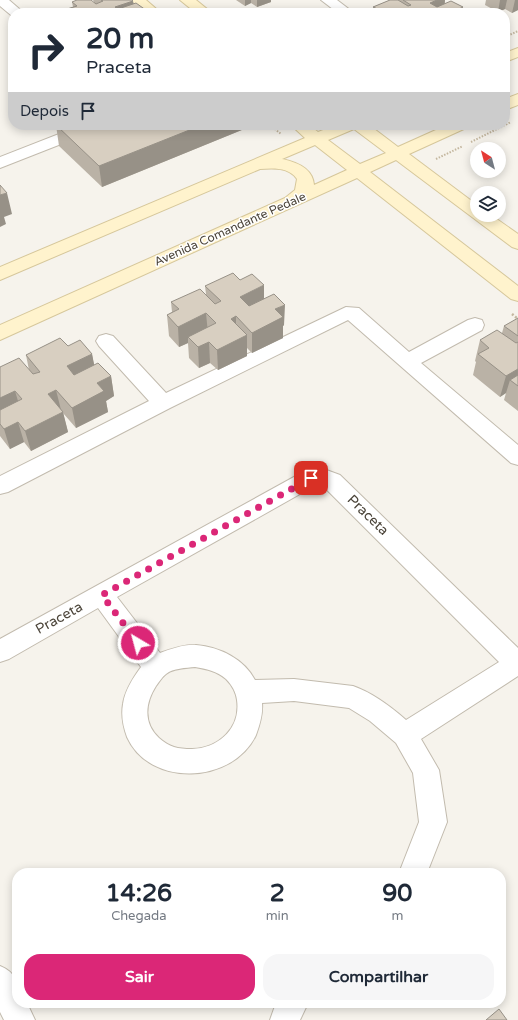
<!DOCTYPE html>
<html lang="pt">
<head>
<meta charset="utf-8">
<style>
  body { margin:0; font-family:"Varela Round",sans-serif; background:#f6f6f7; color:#1f2937; height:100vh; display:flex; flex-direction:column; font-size:15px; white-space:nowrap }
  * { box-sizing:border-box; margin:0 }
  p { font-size:13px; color:#747a83 }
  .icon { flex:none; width:22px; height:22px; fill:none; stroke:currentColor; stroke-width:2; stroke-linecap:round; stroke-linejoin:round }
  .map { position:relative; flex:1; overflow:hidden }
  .details { position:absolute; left:12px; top:868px; width:494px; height:140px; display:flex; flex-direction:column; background:#fff; border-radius:16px; box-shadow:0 2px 10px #0003 }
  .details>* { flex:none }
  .banner { position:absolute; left:8px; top:8px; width:502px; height:122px; border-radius:16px; box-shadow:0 2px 10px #0003; background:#fff; color:#1f2937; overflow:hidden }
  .needle { width:26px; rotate:324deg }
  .buttons { position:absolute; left:470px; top:142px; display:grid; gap:8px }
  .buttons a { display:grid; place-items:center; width:36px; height:36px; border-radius:50%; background:#fff; box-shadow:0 2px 10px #0003; font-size:20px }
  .pin { position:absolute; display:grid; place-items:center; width:34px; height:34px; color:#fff; margin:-17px; border-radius:8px; box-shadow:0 2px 6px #0006 }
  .me { position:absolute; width:44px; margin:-22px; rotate:323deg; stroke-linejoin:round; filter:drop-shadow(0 0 3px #0008) }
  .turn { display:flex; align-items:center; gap:14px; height:84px; padding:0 12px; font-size:18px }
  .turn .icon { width:52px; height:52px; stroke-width:2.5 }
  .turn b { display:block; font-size:28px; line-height:34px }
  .then { display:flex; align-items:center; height:38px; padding:0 12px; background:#0003; gap:8px; font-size:15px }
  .eta { display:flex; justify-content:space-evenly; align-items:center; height:68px; text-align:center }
  .eta b { font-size:24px; font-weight:700; line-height:28px }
  .cta { display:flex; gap:8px; margin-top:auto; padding:8px 12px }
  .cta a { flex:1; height:46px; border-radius:16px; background:#db2777; color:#fff; font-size:16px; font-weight:700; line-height:46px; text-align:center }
  .cta a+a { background:#f6f6f7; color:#1f2937 }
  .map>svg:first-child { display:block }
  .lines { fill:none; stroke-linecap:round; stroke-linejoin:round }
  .street-casing { stroke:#c2bbae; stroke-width:2 }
  .secondary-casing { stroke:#d6c79b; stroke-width:2 }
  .path-far1 { stroke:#c4b79f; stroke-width:2; stroke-dasharray:1.5 1.5; stroke-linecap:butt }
  .path { stroke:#c4b79f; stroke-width:2.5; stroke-dasharray:2 2; stroke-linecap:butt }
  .street { fill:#fff; fill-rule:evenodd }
  .secondary { fill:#fff3cd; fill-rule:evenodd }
  .wall { fill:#bab2a6 }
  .shaded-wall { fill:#979187 }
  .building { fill:#d8cfc1; stroke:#979187 }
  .route { stroke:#db2777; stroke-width:7; stroke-dasharray:0 12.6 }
  .labels { text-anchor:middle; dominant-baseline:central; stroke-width:3; stroke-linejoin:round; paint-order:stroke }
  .far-street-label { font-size:12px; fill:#4b4439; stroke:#fff }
  .street-label { font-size:14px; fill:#4b4439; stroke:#fff }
</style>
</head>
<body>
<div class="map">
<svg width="518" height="1020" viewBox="0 0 518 1020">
  <rect width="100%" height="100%" fill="#f6f3ec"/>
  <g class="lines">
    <g class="street-casing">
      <g id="street">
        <polygon points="0,0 9,0 24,13 13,13 12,16 0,6"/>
        <polygon points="321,0 337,0 354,13 338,13"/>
        <polygon points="82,125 104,125 102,128 0,168 0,157"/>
        <polygon points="346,307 359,308 409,352 468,320 475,318 482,320 484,325 482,330 421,363 518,445 518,465 511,463 348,320 170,408 8,492 0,494 0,476 149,401 99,346 96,341 99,336 106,334 113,336 166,393"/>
        <path d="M321 468 340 475 518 648V676L421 739 439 770 447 822 427 873H399L419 822 413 773 396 743 370 721 349 708 294 701 262 703C263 714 260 724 256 735 233 784 150 788 127 737 123 726 121 716 123 704 125 690 133 678 141 667L98 608 9 659 0 662V639L303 472ZM316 485H319L324 487 499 662 406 720C390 706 373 693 353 686L294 679 255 680C244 659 220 647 196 645 185 644 171 649 160 653L117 597ZM195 667C206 669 217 671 226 679 232 685 236 692 237 700 241 728 219 748 192 749 178 749 169 747 159 738 143 723 145 703 156 686 159 682 162 677 166 674 173 668 186 668 195 667Z"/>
        <path d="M0 966C19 974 17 985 17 1003H27L35 1020H4L0 1012Z"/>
        <polygon points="276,1003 308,1003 300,1020 270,1020"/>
      </g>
    </g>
    <g class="secondary-casing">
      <g id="secondary">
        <polygon points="130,0 146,0 161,13 145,13"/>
        <polygon points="180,0 196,0 212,13 196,13"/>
        <polygon points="518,48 518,57 505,62 505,53"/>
        <polygon points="518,94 518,105 505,110 505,99"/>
        <path d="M291 125H309L318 132 336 125H369L398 147 447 125H468L466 128 409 154 477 205V215H491L518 234V249L512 247 396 160 370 172 518 286V301L511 299 357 178 0 340V325L285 198 295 190 297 179C289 167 273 168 260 169L0 280V267L305 138ZM354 129 386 153 360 164 328 140ZM315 145 347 170 314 185C313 168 296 162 282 159Z"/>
      </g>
    </g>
    <g class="path-far1">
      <polyline points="505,37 518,31"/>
      <polyline points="270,125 281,134"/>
      <polyline points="471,142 511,122"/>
      <polyline points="436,159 463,146"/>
    </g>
    <polyline class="path" points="512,314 518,319"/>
    <use href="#street" class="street"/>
    <use href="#secondary" class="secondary"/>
  </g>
  <g class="wall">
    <polygon points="93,0 132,0 134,4 150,13 68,13 67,9 73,7 72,2 94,2"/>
    <polygon points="236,0 271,0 271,2 257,7 251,3 245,6"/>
    <polygon points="390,0 445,0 445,3 463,7 373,13 373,7"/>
    <polygon points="486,0 518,0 518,10 512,13 505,9 498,12 485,5"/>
    <polygon points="56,125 254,125 102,187 59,146"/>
    <polygon points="240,280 264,299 284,325 283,326 283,338 252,353 247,348 247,356 218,370 210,363 199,368 189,358 188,343 179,347 169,336 167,315 172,312 171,302 206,294 205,286"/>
    <polygon points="518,318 518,411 504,400 506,393 500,397 473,375 476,362 475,361 480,340 502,333 504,326"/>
    <polygon points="68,346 92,354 94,365 111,376 114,396 106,401 108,412 76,428 63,413 68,432 31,451 24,442 10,449 0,436 0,367 29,370 26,355"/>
  </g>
  <g class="shaded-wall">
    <polygon points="245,0 251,0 251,3 245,6"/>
    <polygon points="257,0 271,0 271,2 257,7"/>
    <polygon points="437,0 445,0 443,13 430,3"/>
    <polygon points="500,0 507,0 505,9 498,12"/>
    <polygon points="515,0 518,0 518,10 512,13"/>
    <polygon points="133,1 135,13 116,13 115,7"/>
    <polygon points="463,7 462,13 455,13 455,11"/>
    <polygon points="202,125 254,125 102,187 99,166"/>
    <polygon points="7,193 12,214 4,217 6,224 0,227 0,195"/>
    <polygon points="264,285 264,306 240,317 240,297"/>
    <polygon points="285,305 284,325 283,326 283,338 252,353 252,333 275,309"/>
    <polygon points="206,313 208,334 188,337 188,343 179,347 178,327"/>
    <polygon points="236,316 236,337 231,319"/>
    <polygon points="247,335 247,356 218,370 217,350"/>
    <polygon points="209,342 210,363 199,368 198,347"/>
    <polygon points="92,354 96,374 71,387 67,366"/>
    <polygon points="518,369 518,386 510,380 506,393 500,397 506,376"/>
    <polygon points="111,376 114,396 106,401 108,412 76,428 72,408 97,383"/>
    <polygon points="56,390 61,410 48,394"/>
    <polygon points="15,391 21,411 0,421 0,398"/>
    <polygon points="63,412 68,432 31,451 25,431"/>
    <polygon points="18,422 24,442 10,449 4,429"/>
  </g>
  <g class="building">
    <polygon points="77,0 91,0 96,4 103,1 101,0 132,0 133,1 115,7 118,9 136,3 150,13 72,13 67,9 77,6 72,2"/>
    <polygon points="390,0 398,0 408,6 411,5 403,0 437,0 430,3 437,7 451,1 463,7 455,11 458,13 373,13 380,10 373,7"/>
    <polygon points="56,125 202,125 99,166"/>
    <polygon points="0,185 7,193 0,195"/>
    <polygon points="233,273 240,280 252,274 264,285 240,297 249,306 274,294 285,305 275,309 283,317 252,333 236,316 231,319 247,335 217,350 209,342 198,347 188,337 216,323 206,313 178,327 167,315 179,309 171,302 200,289 215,304 221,301 205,286"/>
    <polygon points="518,318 518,336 504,326"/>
    <polygon points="497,330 516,343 518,342 518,369 506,376 478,354 489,348 480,340"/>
    <polygon points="60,338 68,346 80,340 92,354 67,366 74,375 98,363 111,376 97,383 104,391 72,408 56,390 48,394 63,412 25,431 18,422 4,429 0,424 0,410 22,399 15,391 0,398 0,367 19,358 33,374 40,372 26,355"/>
    <polygon points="518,375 518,386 510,380"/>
    <polygon points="499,1009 507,1020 486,1020"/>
  </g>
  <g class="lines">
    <polyline class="route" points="138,643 102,595 311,478"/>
  </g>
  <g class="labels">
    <g class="far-street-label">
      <text transform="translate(230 229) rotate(-24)">Avenida Comandante Pedale</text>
    </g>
    <g class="street-label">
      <text transform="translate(368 515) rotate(44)">Praceta</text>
      <text transform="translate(59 618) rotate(-29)">Praceta</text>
    </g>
  </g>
</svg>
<div class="buttons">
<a><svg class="needle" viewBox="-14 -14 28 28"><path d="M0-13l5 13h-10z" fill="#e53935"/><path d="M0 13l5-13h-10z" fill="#747a83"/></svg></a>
<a><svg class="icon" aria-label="layers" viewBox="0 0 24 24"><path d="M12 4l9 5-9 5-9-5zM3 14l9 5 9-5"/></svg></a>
</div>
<div class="pin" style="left:311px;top:478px;background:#d93025"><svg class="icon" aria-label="arrive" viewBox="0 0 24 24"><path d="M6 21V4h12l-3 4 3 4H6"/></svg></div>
<svg class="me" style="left:138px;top:643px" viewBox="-20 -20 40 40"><circle r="17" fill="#db2777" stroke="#fff" stroke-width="3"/><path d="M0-11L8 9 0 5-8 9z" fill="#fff"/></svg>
<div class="banner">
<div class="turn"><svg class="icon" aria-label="right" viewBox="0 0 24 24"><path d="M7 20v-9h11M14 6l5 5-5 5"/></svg><div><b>20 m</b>Praceta</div></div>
<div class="then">Depois<svg class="icon" aria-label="arrive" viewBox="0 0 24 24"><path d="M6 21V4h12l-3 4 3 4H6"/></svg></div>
</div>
<section class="details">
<div class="eta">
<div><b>14:26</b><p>Chegada</p></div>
<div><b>2</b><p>min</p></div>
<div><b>90</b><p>m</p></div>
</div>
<div class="cta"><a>Sair</a><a>Compartilhar</a></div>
</section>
</div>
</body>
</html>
